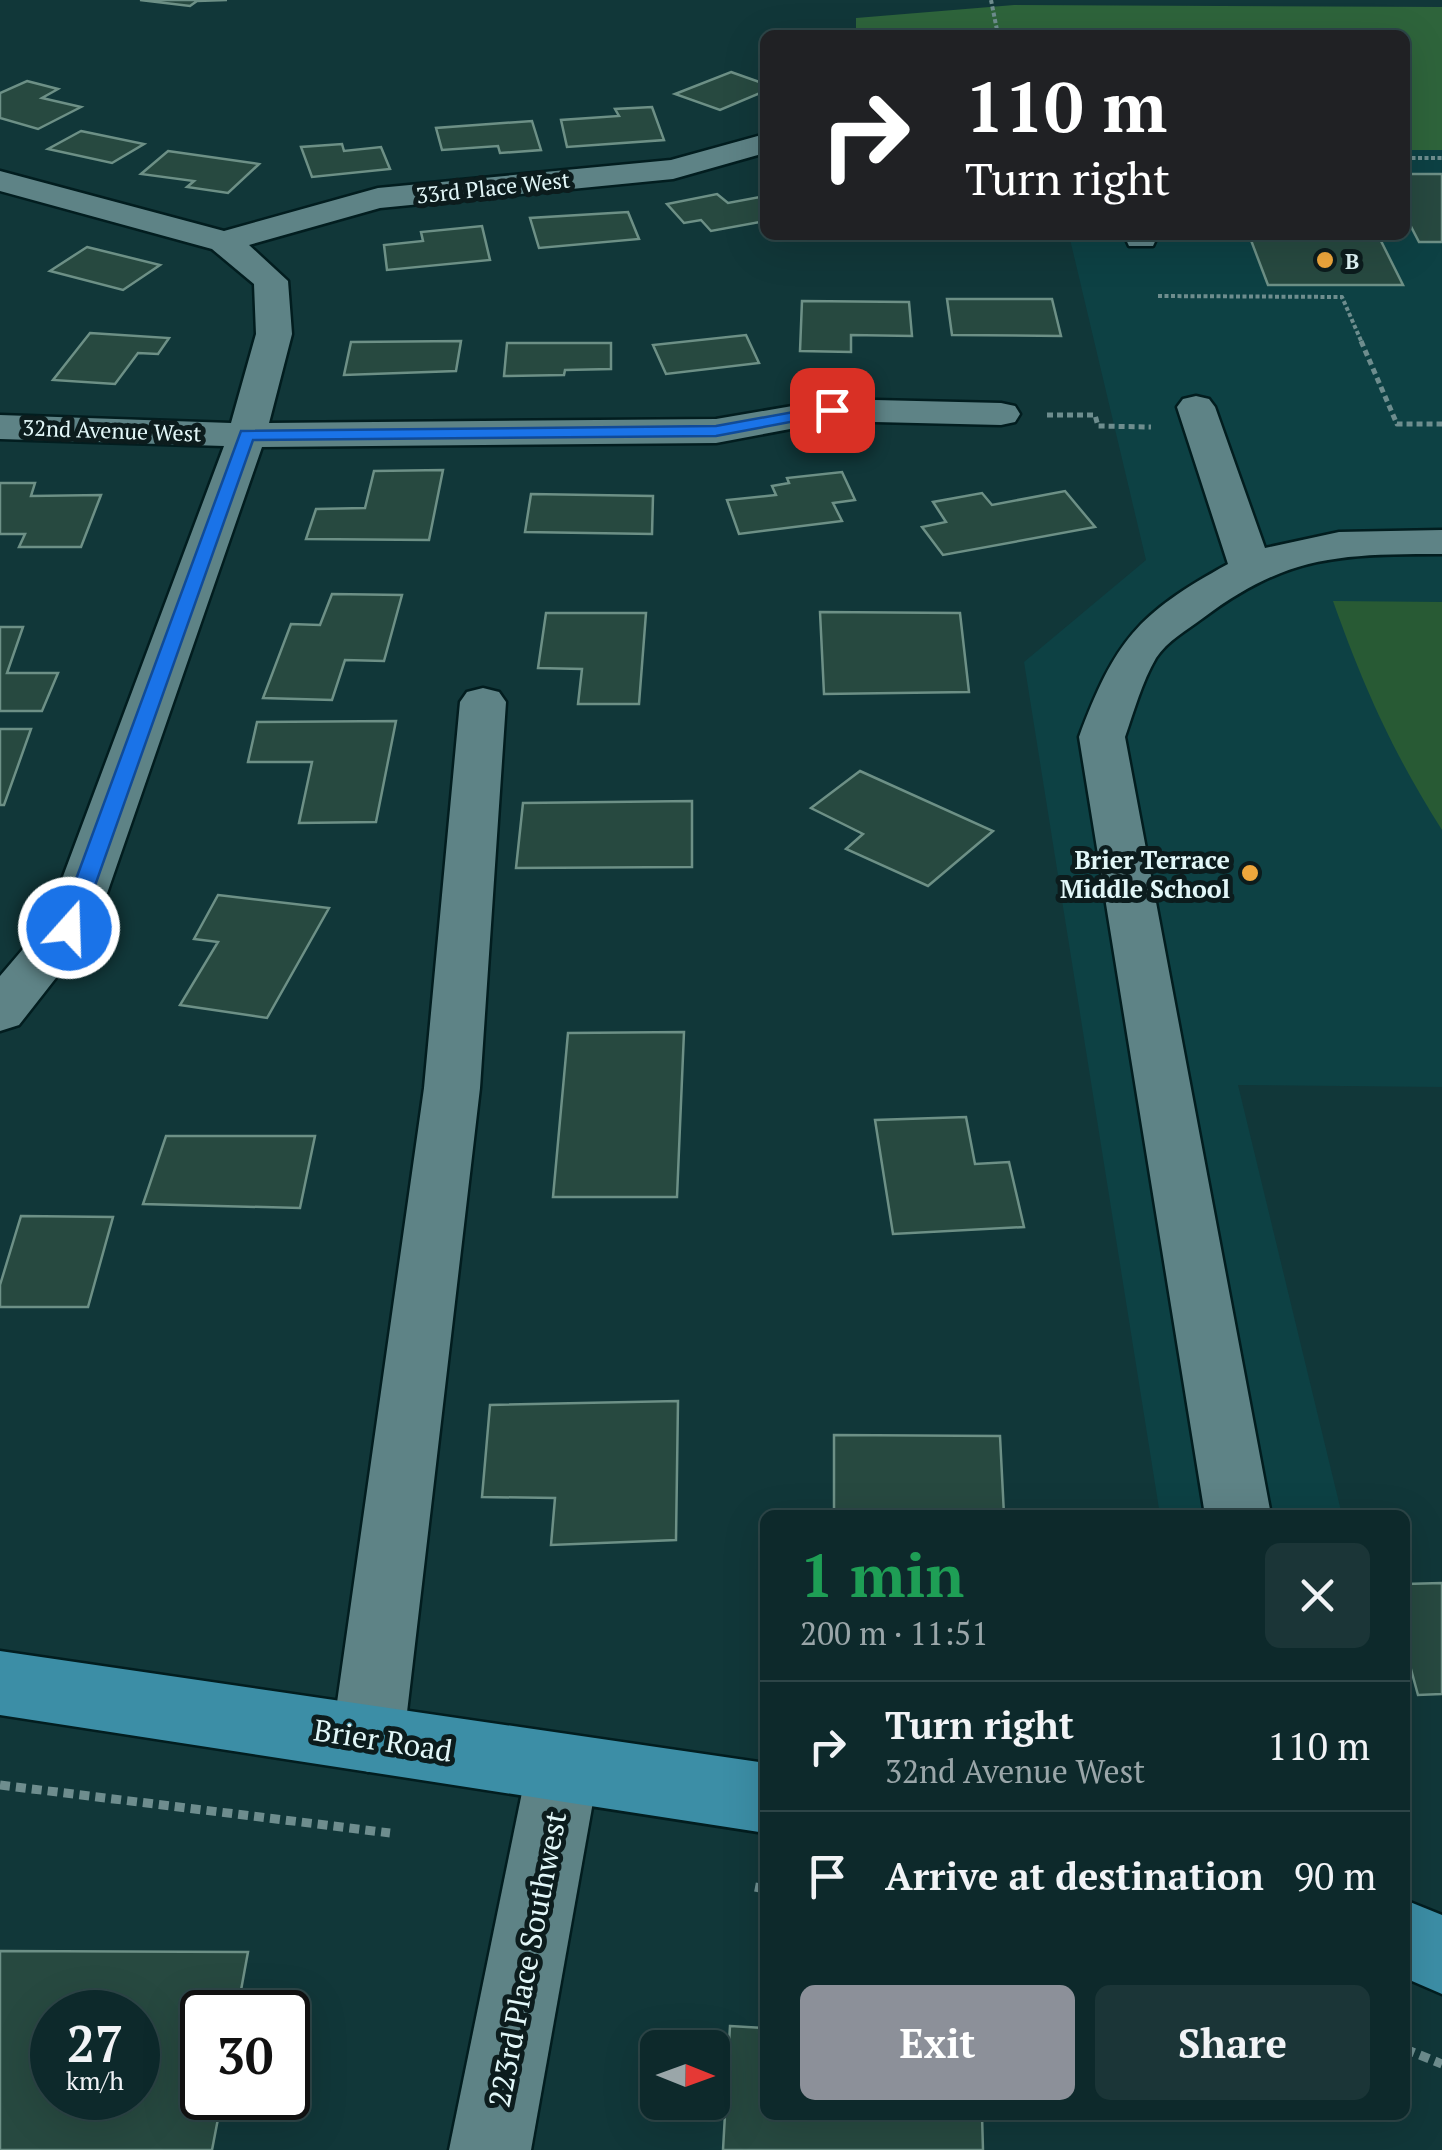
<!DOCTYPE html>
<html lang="en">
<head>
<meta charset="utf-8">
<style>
  body { margin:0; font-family:"PT Serif",serif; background:#1b3537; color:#f1f3f6; height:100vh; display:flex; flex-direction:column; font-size:38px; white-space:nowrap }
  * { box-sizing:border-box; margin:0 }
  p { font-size:32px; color:#9aa6a9 }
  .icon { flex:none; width:55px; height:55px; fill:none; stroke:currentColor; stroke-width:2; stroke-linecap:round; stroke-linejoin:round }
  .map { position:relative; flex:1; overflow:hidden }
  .panel { position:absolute; left:760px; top:1510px; width:650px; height:610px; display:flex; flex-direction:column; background:#0d292b; border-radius:15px; box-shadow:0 10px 40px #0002,0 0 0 2px #2d4547 }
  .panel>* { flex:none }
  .guide { position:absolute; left:760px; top:30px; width:650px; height:210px; border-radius:15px; box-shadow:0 10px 40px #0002,0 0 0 2px #2d4547; background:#202124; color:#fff; overflow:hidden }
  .needle { width:65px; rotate:91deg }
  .fabs { position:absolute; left:640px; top:2030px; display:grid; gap:20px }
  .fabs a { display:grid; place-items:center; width:90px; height:90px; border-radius:15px; background:#0d292b; box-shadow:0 10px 40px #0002,0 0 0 2px #2d4547; font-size:50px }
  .speed { position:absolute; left:30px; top:1990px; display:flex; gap:20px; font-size:50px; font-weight:700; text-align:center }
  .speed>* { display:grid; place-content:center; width:130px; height:130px; border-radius:50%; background:#0d292b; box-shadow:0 10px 40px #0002,0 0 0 2px #2d4547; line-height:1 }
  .speed small { font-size:25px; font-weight:400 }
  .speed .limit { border:5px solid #111; border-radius:15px; background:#fff; color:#111 }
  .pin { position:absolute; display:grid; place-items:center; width:85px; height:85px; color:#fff; margin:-42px; border-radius:20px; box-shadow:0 5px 15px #0006 }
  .me { position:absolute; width:110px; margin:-55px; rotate:20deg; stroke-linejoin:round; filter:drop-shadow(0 0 8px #0008) }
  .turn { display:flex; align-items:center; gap:35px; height:210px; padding:0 40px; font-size:45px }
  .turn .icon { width:130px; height:130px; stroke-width:2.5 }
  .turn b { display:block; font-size:70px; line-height:85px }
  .round { display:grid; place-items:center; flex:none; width:105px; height:105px; border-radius:15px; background:#1b3537 }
  .head { display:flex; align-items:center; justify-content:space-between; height:170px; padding:0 40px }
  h1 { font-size:60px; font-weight:800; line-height:75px; color:#1e9e55 }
  .cta { display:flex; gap:20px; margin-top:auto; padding:20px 40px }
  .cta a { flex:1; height:115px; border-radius:15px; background:#8c9099; color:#fff; font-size:40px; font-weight:800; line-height:115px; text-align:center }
  .cta a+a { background:#1b3537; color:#f1f3f6 }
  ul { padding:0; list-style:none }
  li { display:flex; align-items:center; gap:30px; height:130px; padding:0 40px; border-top:2px solid #2d4547 }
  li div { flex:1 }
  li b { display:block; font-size:38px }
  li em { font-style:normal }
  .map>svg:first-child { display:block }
  .built { fill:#0d4144 }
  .green { fill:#285a34 }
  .forest { fill:#2e643b }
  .building { fill:#274940; stroke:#6d9086; stroke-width:2.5; fill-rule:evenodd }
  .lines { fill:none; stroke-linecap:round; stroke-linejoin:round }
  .minor-casing { stroke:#021d1f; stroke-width:5 }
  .major-casing { stroke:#021d1f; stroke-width:5 }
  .path-far2 { stroke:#6e8d8e; stroke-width:4; stroke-dasharray:4 2.5; stroke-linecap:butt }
  .path-far1 { stroke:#6e8d8e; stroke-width:5; stroke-dasharray:6 4; stroke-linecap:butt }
  .path { stroke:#6e8d8e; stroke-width:9; stroke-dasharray:10 6; stroke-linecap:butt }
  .minor { fill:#5e8386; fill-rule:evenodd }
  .major { fill:#3c8ea6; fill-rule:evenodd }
  .route { fill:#1a73e8; stroke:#114b97; stroke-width:2.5 }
  .poi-dot { fill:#eea73c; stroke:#0c1c1d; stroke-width:4 }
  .labels { text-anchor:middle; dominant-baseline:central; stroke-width:10; stroke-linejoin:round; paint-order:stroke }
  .far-street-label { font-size:22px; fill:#e2f7f8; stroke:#0c1c1d }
  .far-poi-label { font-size:22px; font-weight:bold; fill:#e2f7f8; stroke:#0c1c1d; text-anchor:start }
  .poi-label { font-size:25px; font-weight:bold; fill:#e2f7f8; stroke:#0c1c1d; text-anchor:end }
  .near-street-label { font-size:30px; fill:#e2f7f8; stroke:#0c1c1d }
</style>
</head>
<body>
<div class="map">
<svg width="1442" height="2150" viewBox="0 0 1442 2150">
  <rect width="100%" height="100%" fill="#113739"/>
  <polygon class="built" points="1442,7 1442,1087 1238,1085 1342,1515 1160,1515 1024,662 1146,560 1069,235 1405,235 1405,35"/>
  <path class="green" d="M1333 601 1442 602V830C1392 751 1364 688 1333 601Z"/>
  <polygon class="forest" points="1014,5 1442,7 1442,150 1405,150 1405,35 856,35 856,18"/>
  <g class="building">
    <polygon points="140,0 227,0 197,1 190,6"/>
    <polygon points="731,72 765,84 765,91 720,110 675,94"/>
    <polygon points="27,81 58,89 42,98 81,107 38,129 0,118 0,93"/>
    <polygon points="652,107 664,140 567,147 561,120 619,116 615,109"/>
    <polygon points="532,121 541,150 500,153 498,146 442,150 436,128"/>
    <polygon points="81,131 144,144 112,163 48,149"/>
    <polygon points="342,144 344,151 381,147 390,169 312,177 301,147"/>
    <polygon points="168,151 259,164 228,193 187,187 194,181 141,174"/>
    <polygon points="1405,174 1442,174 1442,242 1419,242 1405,215"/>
    <polygon points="717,194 728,203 765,196 765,221 711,231 701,220 684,223 667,204"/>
    <polygon points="628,212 639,239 539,248 530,218"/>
    <polygon points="482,226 490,260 387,270 384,245 423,241 421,232"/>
    <polygon points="1249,235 1378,235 1403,285 1268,285"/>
    <polygon points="87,247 160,265 123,290 50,271"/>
    <polygon points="947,299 1052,299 1061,336 952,335"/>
    <polygon points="802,301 909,302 912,336 851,335 851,352 800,351"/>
    <polygon points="90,333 169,338 158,354 138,353 115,384 53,380"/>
    <polygon points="746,335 759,363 666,374 653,345"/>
    <polygon points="461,341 456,371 344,375 351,342"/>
    <polygon points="507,343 611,343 611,369 565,370 564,375 504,376"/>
    <polygon points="443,470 429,540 306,539 316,509 365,508 374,471"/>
    <polygon points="842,472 855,500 833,503 842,521 739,534 727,500 776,495 772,486 789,483 787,478"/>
    <polygon points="0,483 35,483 31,496 101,495 81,547 19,547 25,534 0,534"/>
    <polygon points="1065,491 1095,527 943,555 922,527 946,522 933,502 982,493 992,505"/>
    <polygon points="531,494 653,496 652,534 525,532"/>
    <polygon points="332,594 402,595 384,661 345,660 332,700 263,698 291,624 320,625"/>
    <polygon points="820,612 960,613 969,692 824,694"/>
    <polygon points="546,613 646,613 639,704 578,704 582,669 538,668"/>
    <polygon points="0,627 23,627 7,673 58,673 42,711 0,711"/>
    <polygon points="396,721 376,822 299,823 312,762 248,762 257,722"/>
    <polygon points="0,729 31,729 4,805 0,805"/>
    <polygon points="860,771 993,831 928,886 846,849 863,834 811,808"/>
    <polygon points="692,801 692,867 516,868 523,803"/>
    <polygon points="218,895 329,908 267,1018 180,1005 218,942 194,939"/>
    <polygon points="684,1032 677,1197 553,1197 568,1033"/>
    <polygon points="966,1117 975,1164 1009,1162 1024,1227 893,1234 875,1120"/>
    <polygon points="166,1136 315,1136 300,1208 143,1204"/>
    <polygon points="21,1216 113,1217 88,1307 0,1307 0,1285"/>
    <polygon points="678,1401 676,1540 551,1545 555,1498 482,1497 490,1405"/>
    <polygon points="834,1435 1000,1436 1004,1515 834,1515"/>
    <polygon points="1442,1583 1442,1694 1418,1695 1405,1647 1405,1584"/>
    <path d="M0 1951 248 1952 237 2012H202V2098H222L212 2150H0ZM52 2012H138V2098H52Z"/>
    <polygon points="730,2026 765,2028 765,2115 982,2115 983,2150 723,2150"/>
  </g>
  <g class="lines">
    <g class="minor-casing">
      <g id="minor">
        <polygon points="765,134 765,153 673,179 380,208 249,245 288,281 292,334 269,423 716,419 833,399 1001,403 1015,406 1020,414 1015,422 1001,425 833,421 716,443 262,447 95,928 19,1025 0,1031 0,976 46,922 224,446 0,439 0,415 231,423 256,334 254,284 212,249 0,191 0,171 224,231 378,188 671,160"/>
        <polygon points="1124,235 1158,235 1153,246 1129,246"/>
        <path d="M1196 396 1209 399 1215 407 1265 548 1339 532 1442 530V554C1340 554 1287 555 1203 618 1187 630 1167 641 1156 658 1142 682 1134 711 1125 737L1271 1515H1205L1079 737C1115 641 1137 614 1228 564L1177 407 1183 399Z"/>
        <polygon points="483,688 499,692 506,702 480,1088 404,1738 393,1762 368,1772 343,1762 332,1738 424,1088 460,702 467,692"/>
        <polygon points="563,1734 589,1744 599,1768 531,2150 449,2150 527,1768 537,1744"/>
      </g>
    </g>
    <g class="major-casing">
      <g id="major">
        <polygon points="0,1651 765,1763 765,1833 0,1715"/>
        <polygon points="1405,1900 1442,1915 1442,1994 1405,1978"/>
      </g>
    </g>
    <g class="path-far2">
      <polyline points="991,0 998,35"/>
      <polyline points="1405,158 1442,158"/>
      <polyline points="1158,296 1342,297 1362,343"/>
    </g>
    <g class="path-far1">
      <polyline points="1361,341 1397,424 1442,424"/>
      <polyline points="1047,415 1095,415 1098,426 1151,427"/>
    </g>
    <g class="path">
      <polyline points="0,1785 390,1833"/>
      <polyline points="755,1887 765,1889"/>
      <polyline points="1405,2049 1442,2064"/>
    </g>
    <use href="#minor" class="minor"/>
    <use href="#major" class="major"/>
  </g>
  <polygon class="route" points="832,405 838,407 838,413 716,436 253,440 80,928 76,933 62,933 58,928 241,431 716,426"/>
  <g class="poi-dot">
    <circle cx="1325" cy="260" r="10"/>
    <circle cx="1250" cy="873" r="10"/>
  </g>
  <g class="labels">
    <g class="far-street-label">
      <text transform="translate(493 187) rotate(-6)">33rd Place West</text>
      <text transform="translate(112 430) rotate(2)">32nd Avenue West</text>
    </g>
    <g class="far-poi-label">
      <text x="1345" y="260">B</text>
    </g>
    <g class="poi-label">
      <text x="1230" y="859">Brier Terrace<tspan x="1230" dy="29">Middle School</tspan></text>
    </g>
    <g class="near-street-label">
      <text transform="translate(383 1740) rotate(9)">Brier Road</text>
      <text transform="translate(527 1959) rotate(-79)">223rd Place Southwest</text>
    </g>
  </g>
</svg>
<div class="fabs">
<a><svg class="needle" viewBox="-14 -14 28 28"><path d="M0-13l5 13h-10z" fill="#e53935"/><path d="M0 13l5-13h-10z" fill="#9aa6a9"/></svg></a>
</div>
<div class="speed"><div>27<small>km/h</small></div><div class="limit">30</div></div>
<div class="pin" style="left:832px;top:410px;background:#d93025"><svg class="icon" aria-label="arrive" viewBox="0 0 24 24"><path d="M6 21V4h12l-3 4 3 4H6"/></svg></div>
<svg class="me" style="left:69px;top:928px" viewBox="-20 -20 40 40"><circle r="17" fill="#1a73e8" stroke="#fff" stroke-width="3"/><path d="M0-11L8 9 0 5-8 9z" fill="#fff"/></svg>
<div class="guide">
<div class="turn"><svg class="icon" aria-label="right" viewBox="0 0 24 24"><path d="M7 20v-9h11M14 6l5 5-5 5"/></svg><div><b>110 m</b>Turn right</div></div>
</div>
<section class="panel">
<div class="head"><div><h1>1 min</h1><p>200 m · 11:51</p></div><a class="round"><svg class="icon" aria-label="close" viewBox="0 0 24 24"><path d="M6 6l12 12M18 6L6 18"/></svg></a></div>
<ul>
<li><svg class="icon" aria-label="right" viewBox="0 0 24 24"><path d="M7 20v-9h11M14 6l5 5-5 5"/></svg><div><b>Turn right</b><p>32nd Avenue West</p></div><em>110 m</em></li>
<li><svg class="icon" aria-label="arrive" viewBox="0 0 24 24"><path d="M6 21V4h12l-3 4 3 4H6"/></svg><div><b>Arrive at destination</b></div><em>90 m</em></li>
</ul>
<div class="cta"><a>Exit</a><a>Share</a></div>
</section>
</div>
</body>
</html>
